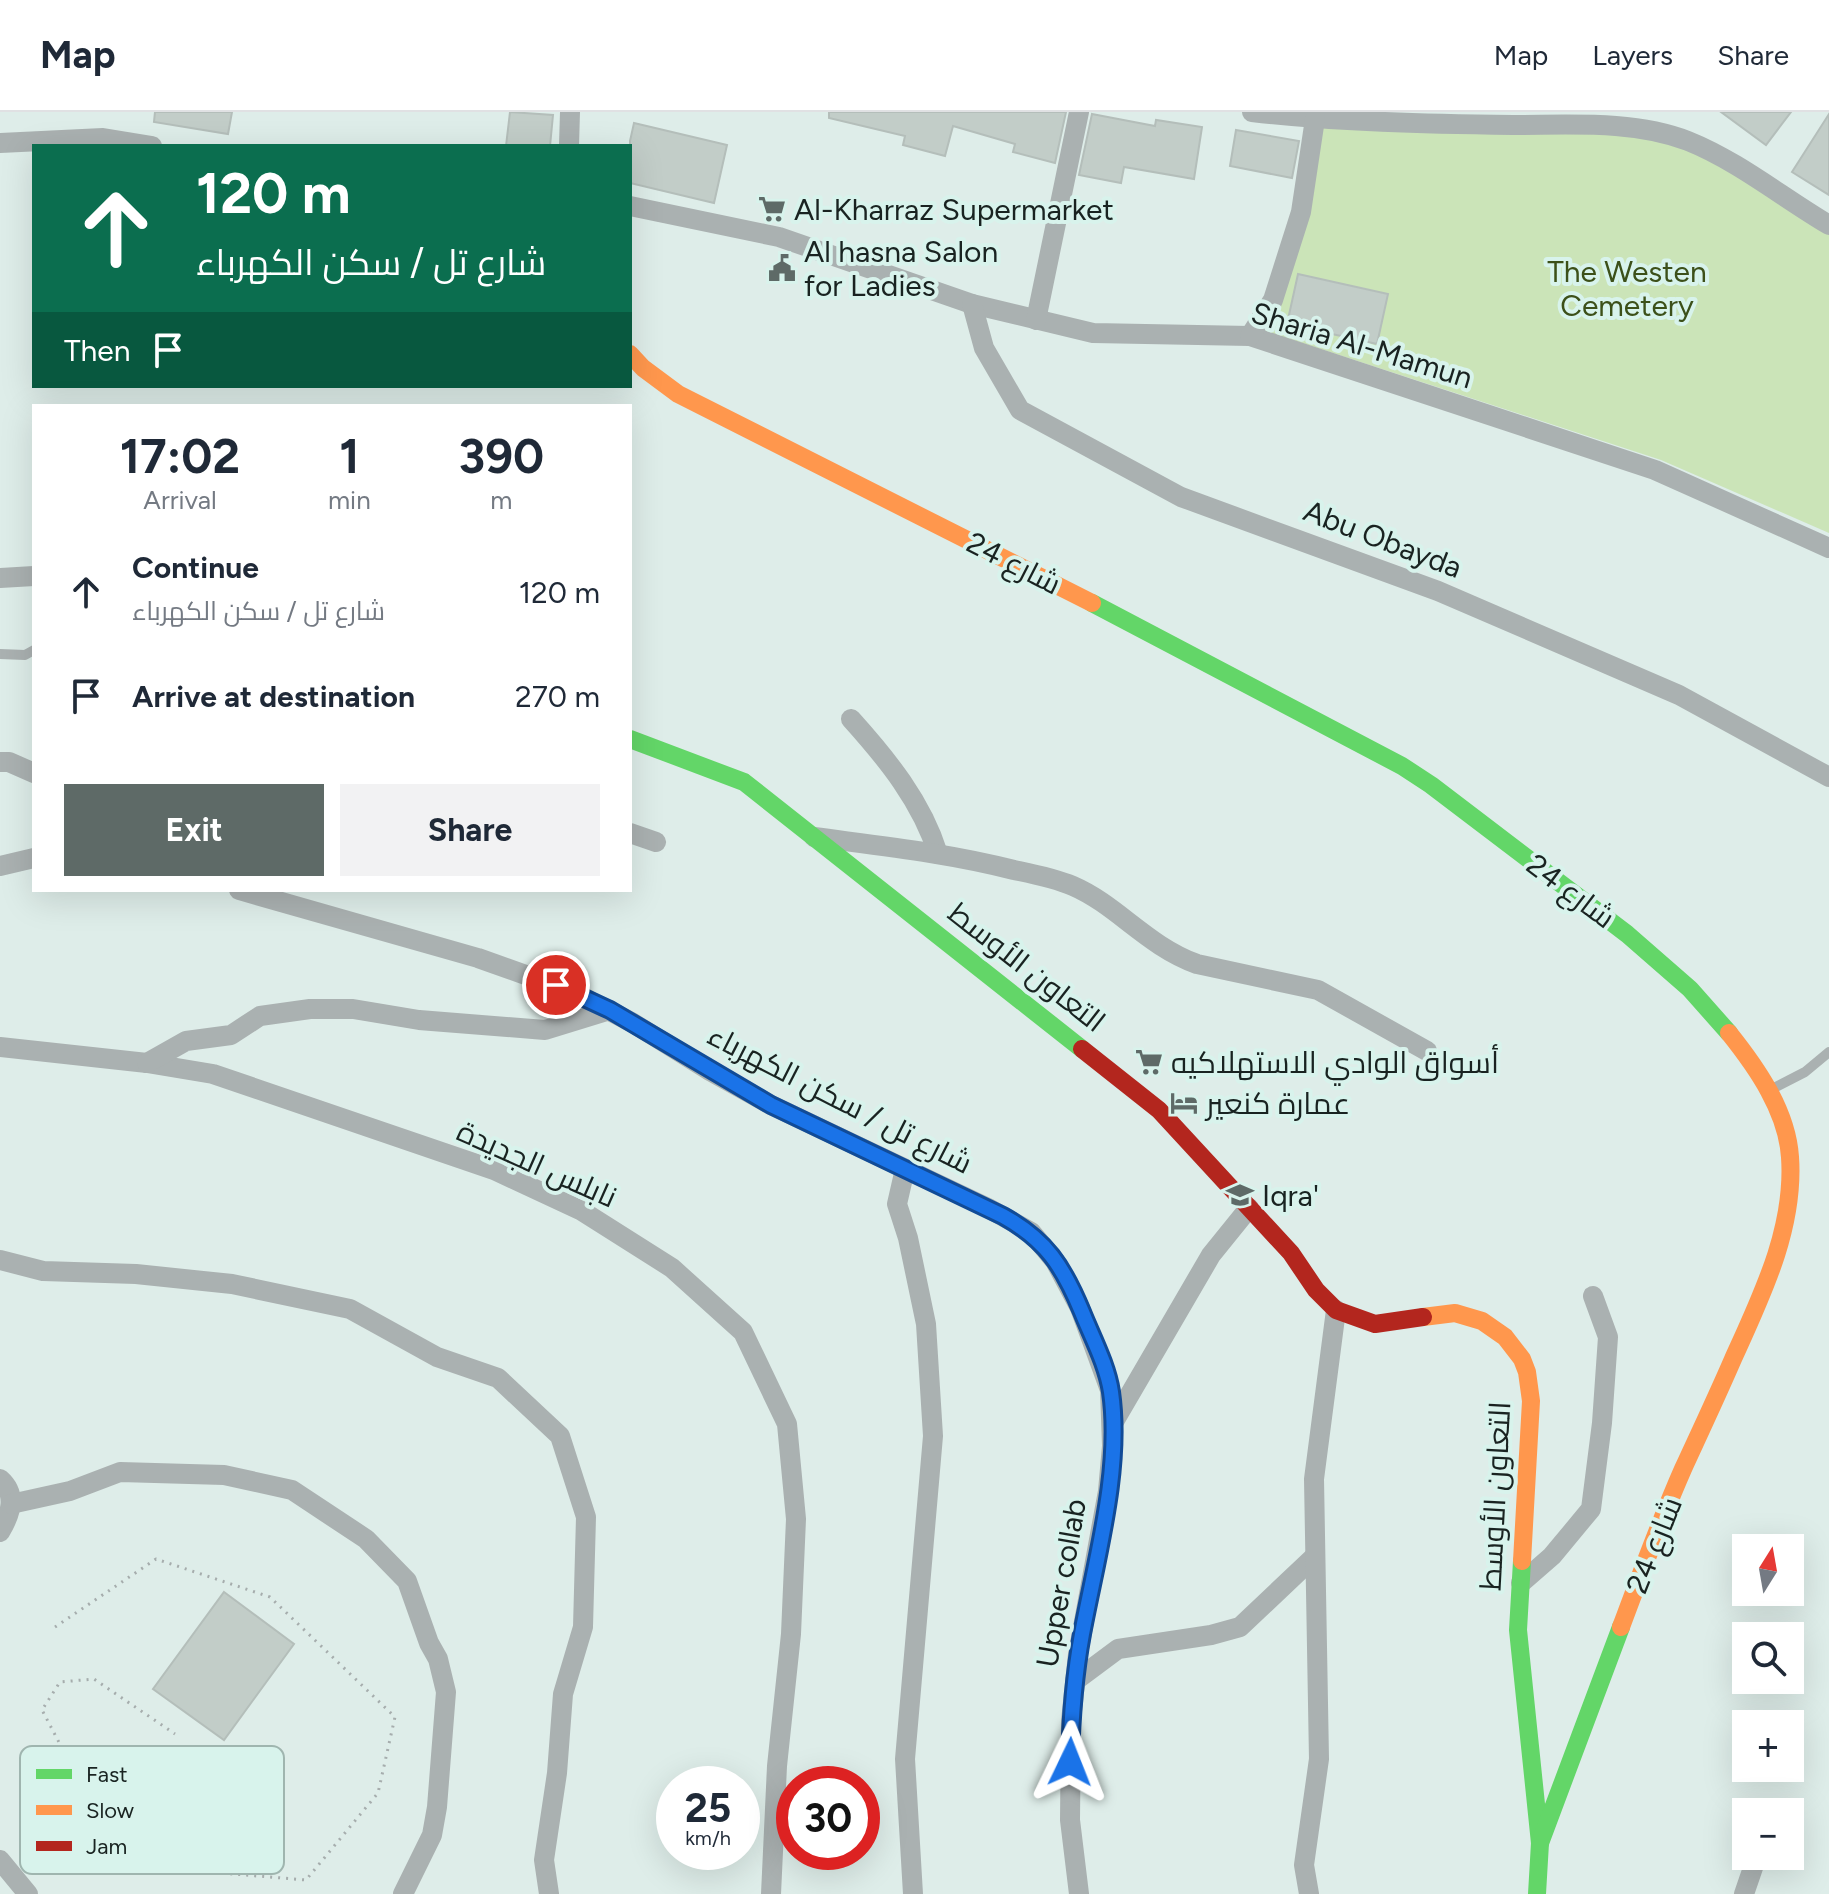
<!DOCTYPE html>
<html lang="en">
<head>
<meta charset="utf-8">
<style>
  body { margin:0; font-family:Figtree,Cairo,sans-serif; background:#f2f2f3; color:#1f2937; height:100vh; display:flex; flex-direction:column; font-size:30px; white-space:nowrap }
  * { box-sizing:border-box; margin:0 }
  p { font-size:26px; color:#747a83 }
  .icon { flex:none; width:44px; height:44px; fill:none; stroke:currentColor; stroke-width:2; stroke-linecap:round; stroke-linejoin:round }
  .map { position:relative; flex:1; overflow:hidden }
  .details { position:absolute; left:32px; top:292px; width:600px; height:488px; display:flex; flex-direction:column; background:#fff; border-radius:0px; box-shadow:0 8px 32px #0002 }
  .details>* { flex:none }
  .banner { position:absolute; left:32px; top:32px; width:600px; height:244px; border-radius:0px; box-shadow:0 8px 32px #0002; background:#0b6e4f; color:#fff; overflow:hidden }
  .needle { width:52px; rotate:11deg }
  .fabs { position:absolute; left:1732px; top:1422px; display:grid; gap:16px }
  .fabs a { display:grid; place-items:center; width:72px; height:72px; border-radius:0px; background:#fff; box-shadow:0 8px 32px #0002; font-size:40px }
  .speed { position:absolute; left:656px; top:1654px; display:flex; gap:16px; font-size:40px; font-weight:700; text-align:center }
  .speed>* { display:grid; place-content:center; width:104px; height:104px; border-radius:50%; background:#fff; box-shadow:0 8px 32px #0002; line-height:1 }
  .speed small { font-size:20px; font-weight:400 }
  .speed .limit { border:12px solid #d22; background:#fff; color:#111 }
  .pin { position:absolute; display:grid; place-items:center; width:68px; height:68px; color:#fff; margin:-34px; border:4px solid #fff; border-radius:50%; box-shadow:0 2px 8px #0007 }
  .me { position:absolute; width:88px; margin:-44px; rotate:2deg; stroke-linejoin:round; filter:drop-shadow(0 0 6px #0008) }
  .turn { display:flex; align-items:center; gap:28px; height:168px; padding:0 32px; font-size:36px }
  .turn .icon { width:104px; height:104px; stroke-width:2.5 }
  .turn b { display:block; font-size:56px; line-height:68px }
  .then { display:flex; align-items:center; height:76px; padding:0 32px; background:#0003; gap:16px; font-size:30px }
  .eta { display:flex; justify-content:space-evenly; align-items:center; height:136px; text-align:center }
  .eta b { font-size:48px; font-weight:700; line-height:56px }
  .cta { display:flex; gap:16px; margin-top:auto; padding:16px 32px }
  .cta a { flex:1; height:92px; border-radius:0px; background:#5e6a67; color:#fff; font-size:32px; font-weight:700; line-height:92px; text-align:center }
  .cta a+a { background:#f2f2f3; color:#1f2937 }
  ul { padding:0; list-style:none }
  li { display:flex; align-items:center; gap:24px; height:104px; padding:0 32px }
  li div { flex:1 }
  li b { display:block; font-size:30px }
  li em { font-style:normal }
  header { display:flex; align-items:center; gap:48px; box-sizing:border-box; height:112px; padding:0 40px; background:#fff; border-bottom:2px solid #e0e1e3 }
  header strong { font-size:38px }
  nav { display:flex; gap:44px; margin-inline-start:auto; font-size:28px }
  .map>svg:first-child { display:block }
  .green { fill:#cbe4b8 }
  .building { fill:#c2cdc8; stroke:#b4beba; stroke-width:2 }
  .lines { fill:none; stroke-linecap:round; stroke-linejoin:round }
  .path { stroke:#a6adad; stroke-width:3; stroke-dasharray:2 6; stroke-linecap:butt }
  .lane { stroke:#aab1b1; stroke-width:10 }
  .street { stroke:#aab1b1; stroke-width:20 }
  .fast { stroke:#63d668; stroke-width:18 }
  .slow { stroke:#ff974d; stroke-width:18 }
  .jam { stroke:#b3261e; stroke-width:18 }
  .route-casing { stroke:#114b97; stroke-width:20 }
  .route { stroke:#1a73e8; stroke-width:14 }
  .labels { text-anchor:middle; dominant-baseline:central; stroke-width:8; stroke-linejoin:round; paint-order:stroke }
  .poi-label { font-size:30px; fill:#192321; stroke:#d8f3ec; text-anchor:start }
  .park-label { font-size:30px; fill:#3c5019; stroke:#d8f3ec }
  .street-label { font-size:30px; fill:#192321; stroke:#d8f3ec }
  .key { fill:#d8f3ec; stroke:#9fb5af; stroke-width:2 }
  .key-label { font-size:22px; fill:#192321 }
</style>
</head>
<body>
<header>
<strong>Map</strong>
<nav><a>Map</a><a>Layers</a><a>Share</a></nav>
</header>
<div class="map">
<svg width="1829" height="1782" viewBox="0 0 1829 1782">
  <rect width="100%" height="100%" fill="#deede9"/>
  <polygon class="green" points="1319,16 1561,17 1651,25 1684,32 1829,118 1829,421 1661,348 1262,218"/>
  <g class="building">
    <polygon points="155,0 232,0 228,22 154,10"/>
    <polygon points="510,0 553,3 550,34 506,34"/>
    <polygon points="829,0 1066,0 1055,51 1013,40 1015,32 953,14 945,44 903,33 905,24 829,6"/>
    <polygon points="1721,0 1791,0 1766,33"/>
    <polygon points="1092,2 1155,14 1156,8 1202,15 1194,67 1124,55 1121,71 1079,63"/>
    <polygon points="1829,2 1829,83 1792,60"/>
    <polygon points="634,11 727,33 714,91 630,71 630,29"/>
    <polygon points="1236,18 1299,29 1292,66 1230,54"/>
    <polygon points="1298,162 1388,182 1377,232 1287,212"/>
    <polygon points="224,1480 294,1532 224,1628 153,1577"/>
  </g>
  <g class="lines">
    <g class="path">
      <polyline points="55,1515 156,1447 270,1485 395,1605 378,1681 306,1768 185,1758 103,1714"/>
      <polyline points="35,1758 103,1714 42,1598 60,1570 94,1567 175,1622"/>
    </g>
    <g class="lane">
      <polyline points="0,542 25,543 34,538"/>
      <polyline points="1770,978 1805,960 1829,940"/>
    </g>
    <g class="street">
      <path d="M1252 0C1338 10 1426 12 1513 13 1570 13 1634 8 1688 29 1738 49 1783 86 1829 113"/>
      <polyline points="0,31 103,26 152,34"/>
      <polyline points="569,34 570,0"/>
      <polyline points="630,94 779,125 972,192 1093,221 1250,224 1655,358 1829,436"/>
      <polyline points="972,192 984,236 1020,298 1181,385 1438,479 1679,583 1829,665"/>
      <polyline points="1036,208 1079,0"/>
      <polyline points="1250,224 1273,188 1301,100 1315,7"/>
      <polyline points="0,466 34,464"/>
      <path d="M851 607C887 647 922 690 938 742"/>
      <polyline points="0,650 9,650 34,661"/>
      <polyline points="630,721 656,730"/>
      <path d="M814 725C881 734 948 741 1014 758 1033 762 1054 766 1073 774 1117 793 1147 834 1197 852L1318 878 1427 939"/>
      <polyline points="0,754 34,746"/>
      <polyline points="239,778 478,846 573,880 633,911 710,959 771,993 988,1096 1031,1120 1055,1149 1080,1196 1110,1278 1112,1334 1108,1379 1078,1542 1071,1609 1070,1708 1079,1782"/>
      <polyline points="0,935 147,951 213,962 494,1058 582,1099 672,1156 743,1220 787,1312 796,1407 791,1522 777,1654 771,1782"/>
      <polyline points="147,951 186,929 231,923 260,904 310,897 353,897 419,908 545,918 610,898"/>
      <polyline points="905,1057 897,1092 908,1126 926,1212 933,1324 905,1647 913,1782"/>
      <polyline points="0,1148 43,1159 136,1162 232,1172 350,1197 437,1245 498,1266 560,1324 586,1405 583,1515 563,1582 557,1661 544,1748 549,1782"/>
      <polyline points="1112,1313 1211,1143 1249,1096"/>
      <path d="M0 1367C17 1382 11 1402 0 1420"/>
      <polyline points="11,1392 70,1379 120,1360 224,1363 292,1378 366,1427 407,1469 429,1531 438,1547 446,1580 437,1695 432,1723 403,1782"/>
      <polyline points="1521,1471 1552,1444 1591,1397 1602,1311 1608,1225 1593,1184"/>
      <polyline points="1075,1569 1118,1537 1211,1523 1240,1515 1314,1445"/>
      <polyline points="0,1748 28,1782"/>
      <polyline points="1309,1782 1304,1753 1319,1647 1314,1367 1336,1198"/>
      <polyline points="1744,1782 1757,1744"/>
    </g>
    <g class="fast">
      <polyline points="1092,491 1402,654 1431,673 1627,822 1690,877 1729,921"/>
      <polyline points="630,627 744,670 1082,937"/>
      <polyline points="1522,1449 1518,1518 1540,1731 1537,1782"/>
      <polyline points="1540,1731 1621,1515"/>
    </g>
    <g class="slow">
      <polyline points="630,242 643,256 678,282 1092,491"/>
      <polyline points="1423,1205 1455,1201 1482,1209 1505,1225 1522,1247 1527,1260 1531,1289 1522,1449"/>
      <path d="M1621 1515C1641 1462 1660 1409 1683 1357 1700 1320 1717 1284 1733 1247 1762 1183 1795 1116 1790 1045 1787 999 1757 956 1729 921"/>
    </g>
    <polyline class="jam" points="1082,937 1159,998 1291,1141 1316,1178 1336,1198 1375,1212 1423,1205"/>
  </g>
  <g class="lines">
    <g class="route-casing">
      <path id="route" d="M556 873 610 898 771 993 1003 1104C1046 1128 1063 1154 1082 1200 1092 1225 1107 1253 1111 1280 1122 1357 1096 1447 1082 1522 1074 1565 1071 1607 1070 1650"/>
    </g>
    <use href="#route" class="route"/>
  </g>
  <defs>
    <g id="supermarket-bare" transform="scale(2.16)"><path d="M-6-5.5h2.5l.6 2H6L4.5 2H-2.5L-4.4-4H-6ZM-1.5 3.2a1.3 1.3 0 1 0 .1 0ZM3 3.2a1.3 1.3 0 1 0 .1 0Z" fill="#5e6a67" stroke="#d8f3ec" stroke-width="2.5" paint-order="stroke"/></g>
    <g id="civic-bare" transform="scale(2.16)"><path d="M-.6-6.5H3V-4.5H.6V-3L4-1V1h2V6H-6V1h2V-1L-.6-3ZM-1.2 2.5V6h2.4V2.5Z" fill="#5e6a67" stroke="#d8f3ec" stroke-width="2.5" paint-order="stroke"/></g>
    <g id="hotel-bare" transform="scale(2.16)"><path d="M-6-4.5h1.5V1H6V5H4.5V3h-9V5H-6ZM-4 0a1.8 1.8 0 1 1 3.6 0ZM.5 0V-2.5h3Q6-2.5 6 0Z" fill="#5e6a67" stroke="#d8f3ec" stroke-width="2.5" paint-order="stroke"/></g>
    <g id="school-bare" transform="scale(2.16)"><path d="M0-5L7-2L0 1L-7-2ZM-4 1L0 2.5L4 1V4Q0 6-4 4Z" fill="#5e6a67" stroke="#d8f3ec" stroke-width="2.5" paint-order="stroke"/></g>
  </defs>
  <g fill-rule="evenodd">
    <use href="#supermarket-bare" x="772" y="97"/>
    <use href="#civic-bare" x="782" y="156"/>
    <use href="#supermarket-bare" x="1149" y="950"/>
    <use href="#hotel-bare" x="1184" y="991"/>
    <use href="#school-bare" x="1240" y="1083"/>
  </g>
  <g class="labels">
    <g class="poi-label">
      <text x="794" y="97">Al-Kharraz Supermarket</text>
      <text x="804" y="139">Al hasna Salon<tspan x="804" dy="34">for Ladies</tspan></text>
      <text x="1171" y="950">أسواق الوادي الاستهلاكيه</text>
      <text x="1206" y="991">عمارة كنعير</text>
      <text x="1262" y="1083">Iqra'</text>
    </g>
    <g class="park-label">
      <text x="1627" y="159">The Westen<tspan x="1627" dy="34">Cemetery</tspan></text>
    </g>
    <g class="street-label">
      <text transform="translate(1362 233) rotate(17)">Sharia Al-Mamun</text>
      <text transform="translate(1383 427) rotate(21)">Abu Obayda</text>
      <text transform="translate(1014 451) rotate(27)">شارع 24</text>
      <text transform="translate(1571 779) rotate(37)">شارع 24</text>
      <text transform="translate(1027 855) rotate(38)">التعاون الأوسط</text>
      <text transform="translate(840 987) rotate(27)">شارع تل / سكن الكهرباء</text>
      <text transform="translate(537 1052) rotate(24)">نابلس الجديدة</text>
      <text transform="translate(1495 1384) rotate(-87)">التعاون الأوسط</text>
      <text transform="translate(1654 1433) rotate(-68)">شارع 24</text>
      <text transform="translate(1061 1471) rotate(-80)">Upper collab</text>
    </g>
  </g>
  <rect x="20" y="1634" width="264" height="128" rx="12" class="key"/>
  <rect x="36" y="1657" width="36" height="10" fill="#63d668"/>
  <rect x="36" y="1693" width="36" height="10" fill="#ff974d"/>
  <rect x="36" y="1729" width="36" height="10" fill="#b3261e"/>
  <g class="key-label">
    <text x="86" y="1670">Fast</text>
    <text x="86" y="1706">Slow</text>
    <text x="86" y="1742">Jam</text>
  </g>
</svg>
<div class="fabs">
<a><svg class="needle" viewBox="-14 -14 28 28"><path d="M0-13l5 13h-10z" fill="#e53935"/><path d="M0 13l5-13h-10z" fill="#747a83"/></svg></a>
<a><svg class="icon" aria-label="search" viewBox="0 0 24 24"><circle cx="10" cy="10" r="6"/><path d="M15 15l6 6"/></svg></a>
<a>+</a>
<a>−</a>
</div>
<div class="speed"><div>25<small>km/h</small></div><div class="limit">30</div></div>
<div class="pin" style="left:556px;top:873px;background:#d93025"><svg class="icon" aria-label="arrive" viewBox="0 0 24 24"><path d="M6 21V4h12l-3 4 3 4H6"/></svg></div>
<svg class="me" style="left:1070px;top:1650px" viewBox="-20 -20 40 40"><path d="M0-17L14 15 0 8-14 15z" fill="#1a73e8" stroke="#fff" stroke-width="4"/></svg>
<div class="banner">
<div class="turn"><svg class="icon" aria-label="ahead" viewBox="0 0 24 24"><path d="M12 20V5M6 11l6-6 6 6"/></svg><div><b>120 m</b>شارع تل / سكن الكهرباء</div></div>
<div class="then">Then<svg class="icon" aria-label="arrive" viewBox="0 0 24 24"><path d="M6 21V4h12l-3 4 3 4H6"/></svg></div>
</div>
<section class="details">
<div class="eta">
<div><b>17:02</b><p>Arrival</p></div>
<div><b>1</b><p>min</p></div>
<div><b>390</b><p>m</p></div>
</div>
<ul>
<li><svg class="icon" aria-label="ahead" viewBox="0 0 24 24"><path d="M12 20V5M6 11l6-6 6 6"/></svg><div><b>Continue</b><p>شارع تل / سكن الكهرباء</p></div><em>120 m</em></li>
<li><svg class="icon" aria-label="arrive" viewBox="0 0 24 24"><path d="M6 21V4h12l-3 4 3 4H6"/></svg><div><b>Arrive at destination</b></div><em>270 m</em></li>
</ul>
<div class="cta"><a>Exit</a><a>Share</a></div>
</section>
</div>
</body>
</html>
